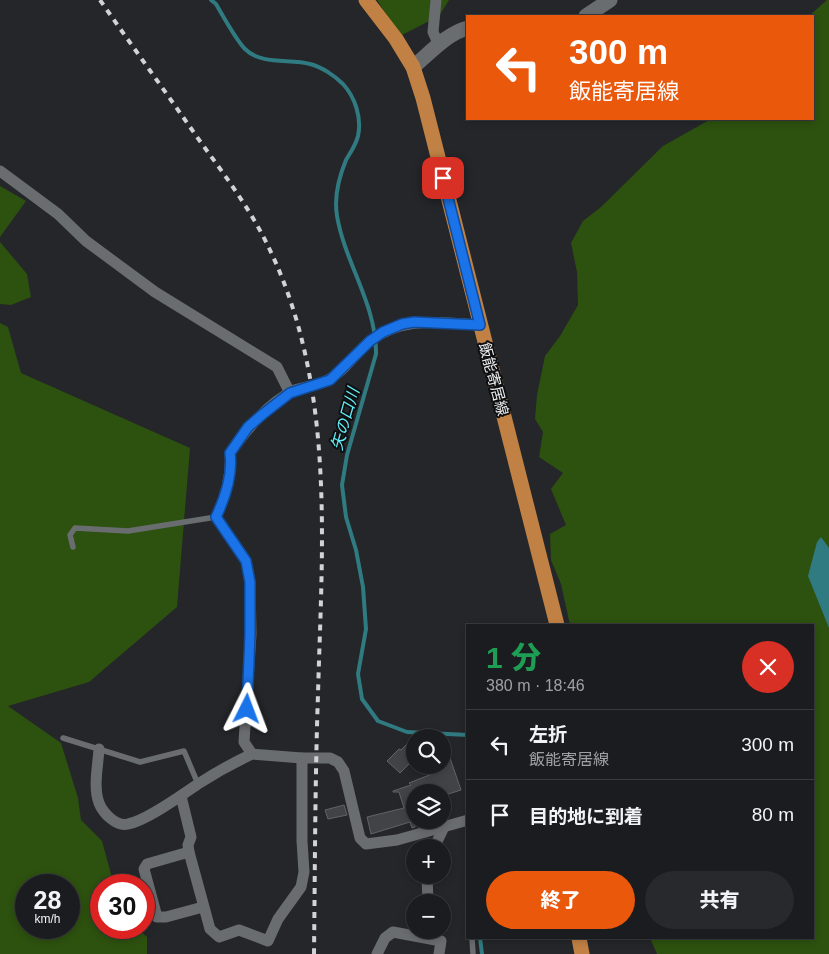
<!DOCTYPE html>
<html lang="ja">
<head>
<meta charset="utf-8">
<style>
  body { margin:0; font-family:Arial,"Noto Sans JP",sans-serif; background:#28292c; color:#f1f3f6; height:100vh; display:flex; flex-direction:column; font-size:19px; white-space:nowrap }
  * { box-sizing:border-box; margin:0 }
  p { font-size:16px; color:#a0a1a4 }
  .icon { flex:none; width:28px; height:28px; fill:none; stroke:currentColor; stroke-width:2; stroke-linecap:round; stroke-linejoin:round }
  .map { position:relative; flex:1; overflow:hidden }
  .side { position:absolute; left:466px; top:624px; width:348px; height:315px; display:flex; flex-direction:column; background:#1b1c1f; border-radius:0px; box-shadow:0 2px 8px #0003,0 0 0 1px #393a3d }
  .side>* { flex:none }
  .hud { position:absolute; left:466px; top:15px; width:348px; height:105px; border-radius:0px; box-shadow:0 2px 8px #0003,0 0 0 1px #393a3d; background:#ea580c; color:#fff; overflow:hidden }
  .controls { position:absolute; left:406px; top:729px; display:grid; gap:10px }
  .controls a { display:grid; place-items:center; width:45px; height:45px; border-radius:50%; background:#1b1c1f; box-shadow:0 2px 8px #0003,0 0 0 1px #393a3d; font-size:25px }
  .speed { position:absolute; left:15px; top:874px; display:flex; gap:10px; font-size:25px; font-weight:700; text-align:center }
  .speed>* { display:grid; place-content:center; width:65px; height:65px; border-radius:50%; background:#1b1c1f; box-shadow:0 2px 8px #0003,0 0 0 1px #393a3d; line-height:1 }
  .speed small { font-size:12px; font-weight:400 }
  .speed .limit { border:8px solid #d22; background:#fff; color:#111 }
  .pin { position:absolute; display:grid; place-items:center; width:42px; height:42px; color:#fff; margin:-21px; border-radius:10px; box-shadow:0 2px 8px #0006 }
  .me { position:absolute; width:55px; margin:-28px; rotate:3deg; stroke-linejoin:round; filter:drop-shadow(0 0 4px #0008) }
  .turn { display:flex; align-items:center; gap:18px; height:105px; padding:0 20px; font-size:22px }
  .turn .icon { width:65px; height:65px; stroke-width:2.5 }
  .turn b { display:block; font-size:35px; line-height:42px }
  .round { display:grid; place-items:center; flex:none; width:52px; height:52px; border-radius:26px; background:#28292c }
  .head { display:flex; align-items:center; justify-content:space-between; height:85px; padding:0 20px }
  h1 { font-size:30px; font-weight:800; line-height:38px; color:#1e9e55 }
  .button { display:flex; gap:10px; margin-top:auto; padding:10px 20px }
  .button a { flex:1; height:58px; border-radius:30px; background:#ea580c; color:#fff; font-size:20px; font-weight:800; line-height:58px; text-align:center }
  .button a+a { background:#28292c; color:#f1f3f6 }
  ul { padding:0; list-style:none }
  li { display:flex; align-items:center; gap:15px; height:70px; padding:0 20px; border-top:1px solid #393a3d }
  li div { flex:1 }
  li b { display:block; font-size:19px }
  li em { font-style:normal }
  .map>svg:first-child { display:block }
  .green { fill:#2d510f; fill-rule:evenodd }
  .water { fill:#307b81 }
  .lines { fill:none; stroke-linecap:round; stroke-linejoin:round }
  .stream { stroke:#307b81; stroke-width:4 }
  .building { fill:#414347; stroke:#616467 }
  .lane { stroke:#6a6d70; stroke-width:5.5 }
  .street { stroke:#6a6d70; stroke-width:11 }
  .secondary { stroke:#6a6d70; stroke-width:15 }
  .primary { stroke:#c18144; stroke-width:15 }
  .rail { stroke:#d1d3d5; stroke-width:4; stroke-dasharray:6 6; stroke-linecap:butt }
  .route-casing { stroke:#114b97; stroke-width:12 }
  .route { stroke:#1a73e8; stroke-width:9 }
  .labels { text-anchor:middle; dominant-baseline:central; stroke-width:4; stroke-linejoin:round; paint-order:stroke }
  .street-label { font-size:15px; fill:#ebecee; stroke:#0e0f10 }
  .water-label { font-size:16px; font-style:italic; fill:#62f0fb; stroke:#0e0f10 }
</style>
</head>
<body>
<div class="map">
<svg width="829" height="954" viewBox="0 0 829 954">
  <rect width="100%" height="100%" fill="#242629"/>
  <g class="green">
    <polygon points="377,0 449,0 439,16 400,36"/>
    <polygon points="827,0 829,0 829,954 657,954 650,938 812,938 812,625 570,625 561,584 551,560 550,534 566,525 551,489 563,473 539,457 543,432 535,419 537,395 545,356 560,336 578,305 577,272 571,243 583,221 601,207 663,146 711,119 812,119 812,16 809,16"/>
    <polygon points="0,186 26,201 0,237"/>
    <polygon points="0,242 27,274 31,297 11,305 0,304"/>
    <path d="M0 323 8 327 21 373 190 448 177 607 89 682 8 706 61 743 78 798 81 820 102 841 114 885H101V928H137L147 937V954H0ZM26 885H69V928H26Z"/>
  </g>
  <polygon class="water" points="821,537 829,548 829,628 808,576 817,542"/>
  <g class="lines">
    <g class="stream">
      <path d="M211 0 216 4C223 16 236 40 245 49 262 66 291 58 310 64 322 67 335 76 343 84 355 97 362 118 358 136 356 145 350 153 346 160 339 177 334 198 337 216 345 263 377 306 376 354L347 455 342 485 346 517 356 550 363 587 366 629 358 674 362 699 378 721 407 732 468 735"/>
      <polyline points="480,938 482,954"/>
    </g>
  </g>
  <g class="building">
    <polygon points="408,743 415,750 415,758 400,773 387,761 399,749 401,750"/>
    <polygon points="450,758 461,790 442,796 442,792 415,792 415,827 412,828 410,822 371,834 367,817 404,808 399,792 393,792 393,791 411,785 409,783 432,774 428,765 442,765 442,761"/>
    <polygon points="344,805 347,815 328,819 325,810"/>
  </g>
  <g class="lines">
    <g class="lane">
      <polyline points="73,547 70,535 75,528 128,531 216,517"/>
      <polyline points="63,738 140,762 184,751 198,784"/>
      <polyline points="472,938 473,954"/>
    </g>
    <g class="street">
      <polyline points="436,0 433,32 439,45"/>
      <polyline points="0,171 58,214 86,241 155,292 277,367 290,393"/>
      <path d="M99 749C98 766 93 787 99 803 103 813 116 827 128 824 146 821 182 795 198 784 215 773 233 763 252 754"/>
      <polyline points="181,796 191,837 188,845 189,852 210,929 219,937 239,930 268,941 278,919 301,887 304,872 302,841 302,758"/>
      <path d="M468 820 397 840 366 844 360 838 344 771 338 762 330 758H302L252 754 244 742 251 634 250 582 246 561 216 517C225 498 232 474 230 453 246 430 269 402 295 390 306 386 318 386 328 380 345 371 355 353 370 341 403 315 441 323 480 325"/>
      <polyline points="434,848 444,827"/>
      <polyline points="189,852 147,864 144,869 157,917 166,917 203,907"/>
      <polyline points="427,875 428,902"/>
      <polyline points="377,954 385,938 393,932 441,941 439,954"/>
    </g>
    <g class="secondary">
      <polyline points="586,16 610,0"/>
      <path d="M413 67C429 54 447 33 468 28"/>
    </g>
    <g class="primary">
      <polyline points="366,0 396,39 413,67 423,98 557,625"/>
      <polyline points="579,938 582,954"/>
    </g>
    <path class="rail" d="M100 0C132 46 165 91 197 137 223 173 250 208 269 248 336 387 322 545 318 694 315 781 315 867 314 954"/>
  </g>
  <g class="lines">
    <g class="route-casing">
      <path id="route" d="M247 709 250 634V582L246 561 216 517C225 498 233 474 230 453L248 427 263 414 290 393 330 380 370 341 383 332 402 324 414 322 480 325 443 178"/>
    </g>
    <use href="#route" class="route"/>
  </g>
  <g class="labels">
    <g class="street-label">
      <text transform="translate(494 379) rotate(75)">飯能寄居線</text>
    </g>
    <g class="water-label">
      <text transform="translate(345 419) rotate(-74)">矢の口川</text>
    </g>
  </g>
</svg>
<div class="controls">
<a><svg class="icon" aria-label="search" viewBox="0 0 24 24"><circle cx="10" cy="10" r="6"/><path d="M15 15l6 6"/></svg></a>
<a><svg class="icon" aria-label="layers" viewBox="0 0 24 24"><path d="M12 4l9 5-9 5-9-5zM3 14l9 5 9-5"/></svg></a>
<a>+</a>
<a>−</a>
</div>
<div class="speed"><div>28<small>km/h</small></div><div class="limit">30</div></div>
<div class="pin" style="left:443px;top:178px;background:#d93025"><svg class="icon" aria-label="arrive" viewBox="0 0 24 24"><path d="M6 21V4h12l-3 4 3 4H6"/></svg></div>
<svg class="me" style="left:247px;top:709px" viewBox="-20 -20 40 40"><path d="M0-17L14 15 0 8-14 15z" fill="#1a73e8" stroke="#fff" stroke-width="4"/></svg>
<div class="hud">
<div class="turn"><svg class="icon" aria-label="left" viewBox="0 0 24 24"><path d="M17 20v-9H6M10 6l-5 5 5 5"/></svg><div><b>300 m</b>飯能寄居線</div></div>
</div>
<section class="side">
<div class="head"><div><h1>1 分</h1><p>380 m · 18:46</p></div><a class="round" style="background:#d93025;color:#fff"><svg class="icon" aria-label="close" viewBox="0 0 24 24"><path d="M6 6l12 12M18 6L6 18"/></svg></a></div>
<ul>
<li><svg class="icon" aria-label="left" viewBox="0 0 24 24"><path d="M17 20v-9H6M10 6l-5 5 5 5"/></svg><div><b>左折</b><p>飯能寄居線</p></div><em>300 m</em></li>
<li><svg class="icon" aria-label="arrive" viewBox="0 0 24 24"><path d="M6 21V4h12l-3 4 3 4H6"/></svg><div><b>目的地に到着</b></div><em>80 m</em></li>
</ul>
<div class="button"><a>終了</a><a>共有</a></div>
</section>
</div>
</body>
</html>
